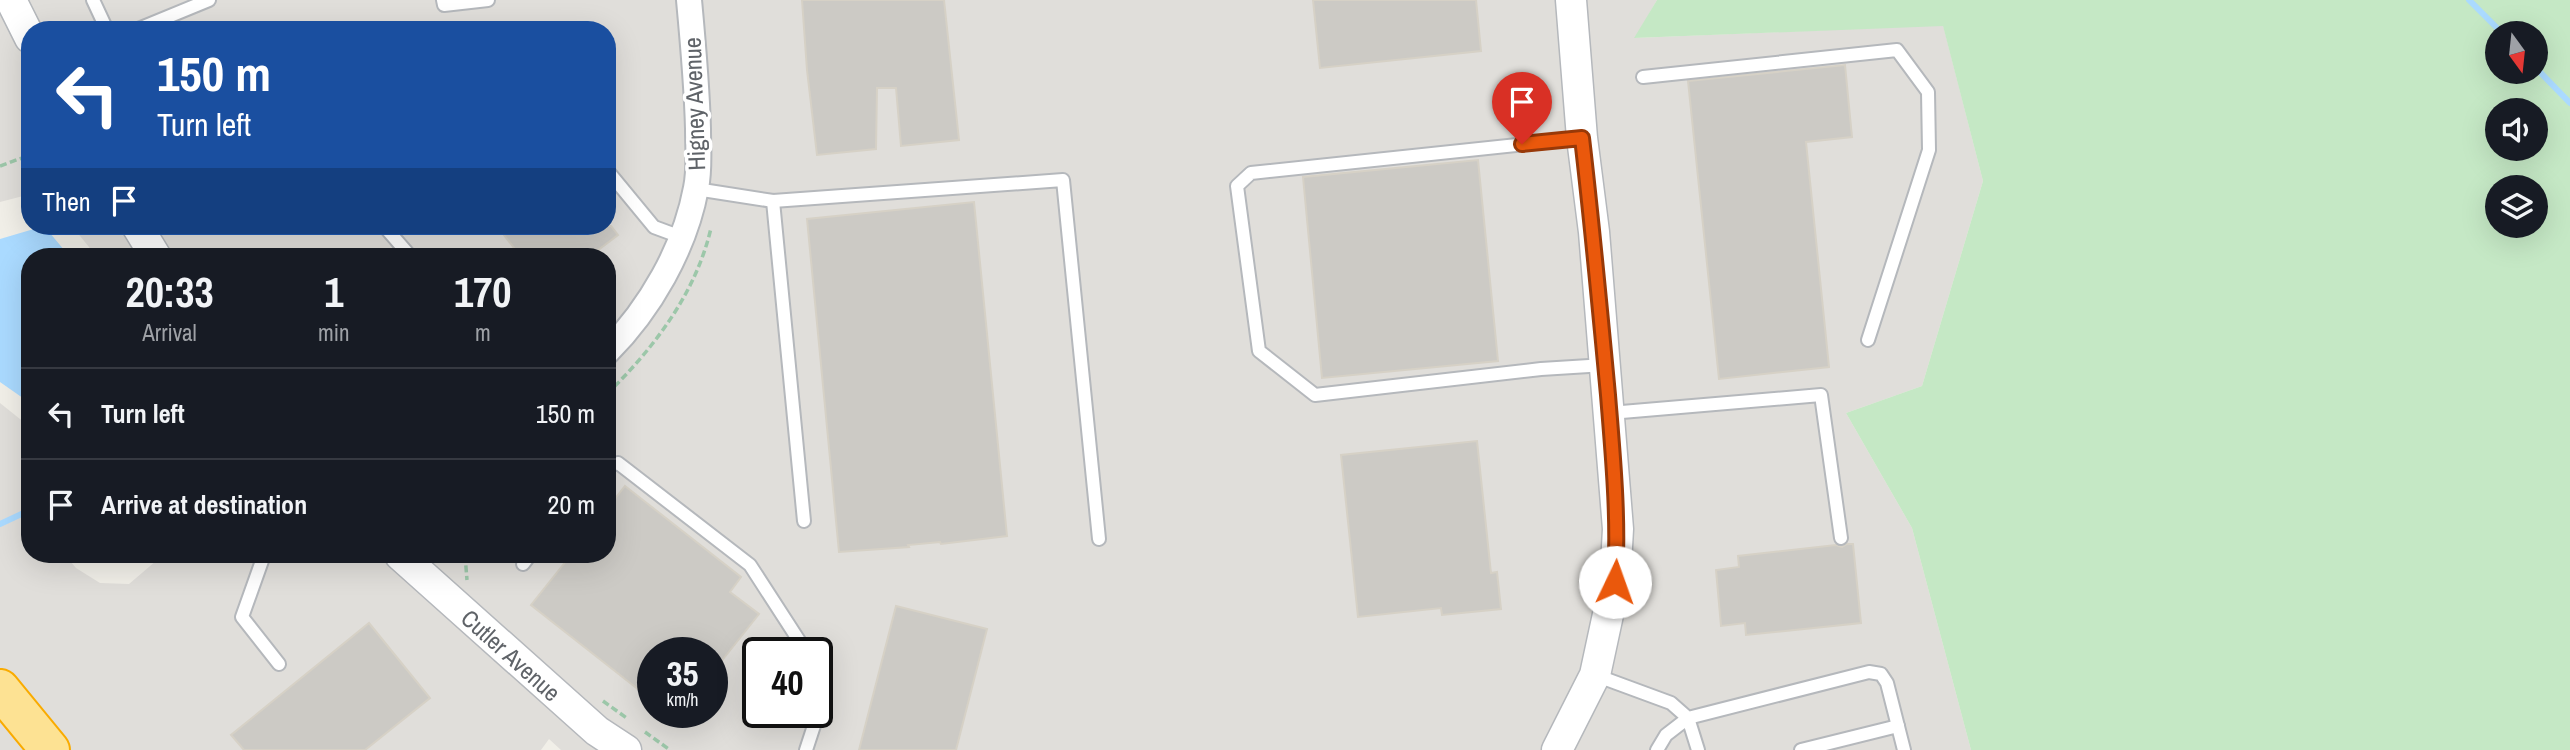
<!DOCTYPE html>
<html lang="en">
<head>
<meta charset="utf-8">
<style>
  body { margin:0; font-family:"Archivo Narrow",sans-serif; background:#20242c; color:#f1f3f6; height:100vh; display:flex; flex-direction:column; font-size:26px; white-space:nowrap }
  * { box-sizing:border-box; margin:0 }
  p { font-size:23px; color:#9ea1a6 }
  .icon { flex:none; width:38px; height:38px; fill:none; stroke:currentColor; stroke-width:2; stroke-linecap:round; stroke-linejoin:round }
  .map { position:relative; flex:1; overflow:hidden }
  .panel { position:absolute; left:21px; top:248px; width:595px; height:315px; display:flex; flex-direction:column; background:#171b24; border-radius:28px; box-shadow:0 7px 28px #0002 }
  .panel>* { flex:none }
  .hud { position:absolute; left:21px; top:21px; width:595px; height:214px; border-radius:28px; box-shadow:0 7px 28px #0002; background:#1a4fa0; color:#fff; overflow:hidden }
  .needle { width:46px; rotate:165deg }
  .buttons { position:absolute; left:2485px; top:21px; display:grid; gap:14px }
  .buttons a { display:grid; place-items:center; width:63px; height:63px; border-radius:50%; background:#171b24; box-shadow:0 7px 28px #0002; font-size:35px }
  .speed { position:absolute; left:637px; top:637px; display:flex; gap:14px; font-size:35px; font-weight:700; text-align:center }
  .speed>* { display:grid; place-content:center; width:91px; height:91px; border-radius:50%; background:#171b24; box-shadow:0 7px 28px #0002; line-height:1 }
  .speed small { font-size:18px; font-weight:400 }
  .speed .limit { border:4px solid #111; border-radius:10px; background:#fff; color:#111 }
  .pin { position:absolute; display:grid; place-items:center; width:60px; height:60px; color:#fff; margin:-72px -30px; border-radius:50% 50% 50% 0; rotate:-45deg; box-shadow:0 0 7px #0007 }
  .pin .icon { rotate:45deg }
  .me { position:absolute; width:77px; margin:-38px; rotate:3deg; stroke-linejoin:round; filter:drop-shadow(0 0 5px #0008) }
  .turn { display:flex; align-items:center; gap:24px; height:147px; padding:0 21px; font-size:32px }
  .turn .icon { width:91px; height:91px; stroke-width:2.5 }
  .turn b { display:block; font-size:49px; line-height:60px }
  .then { display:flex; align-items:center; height:66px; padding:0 21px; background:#0003; gap:14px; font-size:26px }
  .eta { display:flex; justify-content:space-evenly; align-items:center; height:119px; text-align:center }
  .eta b { font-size:42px; font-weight:800; line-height:49px }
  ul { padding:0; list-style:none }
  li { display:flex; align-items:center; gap:21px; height:91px; padding:0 21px; border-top:2px solid #363941 }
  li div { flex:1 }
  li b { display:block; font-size:26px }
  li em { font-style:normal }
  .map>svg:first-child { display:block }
  .industrial { fill:#e0deda; fill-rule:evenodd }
  .green { fill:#c5e8c5; fill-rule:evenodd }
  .water { fill:#aadaff }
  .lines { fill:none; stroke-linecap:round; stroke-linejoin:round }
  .stream { stroke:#aadaff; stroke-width:6 }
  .building { fill:#cccac5; stroke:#d6d1c6; stroke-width:2 }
  .service-casing { stroke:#b5b8bc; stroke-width:16 }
  .minor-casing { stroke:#b5b8bc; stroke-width:28 }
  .tertiary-casing { stroke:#b5b8bc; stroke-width:33 }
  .motorway-casing { stroke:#f9ab00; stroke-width:42 }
  .path { stroke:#9cc7a9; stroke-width:3.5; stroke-dasharray:7 3.5; stroke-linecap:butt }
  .service { stroke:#fff; stroke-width:12 }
  .minor { stroke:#fff; stroke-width:24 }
  .tertiary { stroke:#fff; stroke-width:30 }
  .motorway { stroke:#fde293; stroke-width:38 }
  .route-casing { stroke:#983908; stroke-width:18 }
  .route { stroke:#ea580c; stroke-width:12 }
  .labels { text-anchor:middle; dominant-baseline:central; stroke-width:7; stroke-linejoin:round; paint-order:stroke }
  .street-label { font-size:24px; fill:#5f6368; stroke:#fff }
</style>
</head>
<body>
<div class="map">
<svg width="2570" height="750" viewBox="0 0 2570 750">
  <rect width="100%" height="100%" fill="#f1efe8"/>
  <path class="industrial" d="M0 0H1657L1635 38 1943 25 1983 181 1922 386 1846 413 1912 528 1971 750H561L549 739 541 750H0V403L30 427V555H65L76 568 100 583 129 584 163 555H607V257H97L72 226H607V30H30V196L27 195 0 202ZM653 653H712V712H653ZM758 653H817V712H758Z"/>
  <path class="green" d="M1657 0H2570V750H1971L1912 528 1846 413 1922 386 1983 181 1943 26 1634 38ZM2497 33H2536V72H2497ZM2497 110H2536V149H2497ZM2497 187H2536V226H2497Z"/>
  <g class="water">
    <polygon points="44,226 70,257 30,257 30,403 0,382 0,239"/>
    <polygon points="96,555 133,555 126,562 103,563"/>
  </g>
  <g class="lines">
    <g class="stream">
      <polyline points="2469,0 2502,33"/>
      <polyline points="2536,68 2570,103"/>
      <polyline points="0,524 30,510"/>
    </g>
  </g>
  <g class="building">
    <polygon points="802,0 944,0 959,140 901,146 896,88 877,88 876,149 817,155 807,70"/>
    <polygon points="1313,0 1476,0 1481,51 1320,68"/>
    <polygon points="1845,65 1852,137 1806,142 1829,367 1719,379 1688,81"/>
    <polygon points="1478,160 1498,361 1322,378 1303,177"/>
    <polygon points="974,202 1007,536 941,544 940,542 908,545 909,547 839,552 807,219"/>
    <polygon points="497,226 611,226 618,235 589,257 521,257"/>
    <polygon points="1477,441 1491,573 1497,572 1501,609 1442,615 1441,608 1358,617 1341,455"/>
    <polygon points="625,486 741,577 730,592 759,614 712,673 712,653 653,653 653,701 531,605 571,555 607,555 607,509"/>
    <polygon points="1847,544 1853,544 1861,623 1746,635 1745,623 1721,626 1716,570 1739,567 1738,556 1836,545 1842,547"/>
    <polygon points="896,606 987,629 956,750 859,750"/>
    <polygon points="369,623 430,698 365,750 244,750 231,735"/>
  </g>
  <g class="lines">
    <g class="service-casing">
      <g id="service">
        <polyline points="93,0 107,30"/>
        <polyline points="443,0 444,5 488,0"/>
        <polyline points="136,30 209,0"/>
        <polyline points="1643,77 1897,50 1928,92 1929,150 1868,340"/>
        <polyline points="1582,138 1251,173 1237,186 1259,351 1315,395 1541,369 1605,365"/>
        <polyline points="607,170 654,227 681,237"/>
        <polyline points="696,189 773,201 1063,180 1099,539"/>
        <polyline points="773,201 804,521"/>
        <polyline points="384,226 411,257"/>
        <polyline points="1610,413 1821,395 1841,538"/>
        <polyline points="607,466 618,463 750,565 807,653"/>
        <polyline points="267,555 263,558 242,617 279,664"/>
        <polyline points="523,564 530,555"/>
        <polyline points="1595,675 1671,703 1688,718 1869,672 1881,674 1887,683 1904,750"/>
        <polyline points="806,750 824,695 817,676"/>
        <polyline points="1657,750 1666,735 1688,718 1698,750"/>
        <polyline points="1801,750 1898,726"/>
      </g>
    </g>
    <g class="minor-casing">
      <path id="minor" d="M607 352C650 309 685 248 696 188 700 169 698 149 698 129 697 86 693 43 689 0"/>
    </g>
    <g class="tertiary-casing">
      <g id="tertiary">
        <polyline points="11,0 30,38"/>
        <polyline points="137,226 156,257"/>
        <polyline points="400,555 597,731 626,750"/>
        <polyline points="1557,750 1595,675 1615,582 1618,529 1594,232 1582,138 1571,0"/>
      </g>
    </g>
    <g class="motorway-casing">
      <polyline id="motorway" points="0,689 50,750"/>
    </g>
    <g class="path">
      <polyline points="0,166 30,155"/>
      <path d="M607 394C654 348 696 293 711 228"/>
      <polyline points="465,555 467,580"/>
      <polyline points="603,701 628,719"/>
      <polyline points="645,732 670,750"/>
    </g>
    <use href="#service" class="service"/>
    <use href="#minor" class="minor"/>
    <use href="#tertiary" class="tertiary"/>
    <use href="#motorway" class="motorway"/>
  </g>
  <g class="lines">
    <g class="route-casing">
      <path id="route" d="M1522 144 1582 138C1592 223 1600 309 1608 395 1613 457 1619 519 1615 582"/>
    </g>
    <use href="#route" class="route"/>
  </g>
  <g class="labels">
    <g class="street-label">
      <text transform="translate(694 104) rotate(-92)">Higney Avenue</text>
      <text transform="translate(511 655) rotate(42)">Cutler Avenue</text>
    </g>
  </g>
</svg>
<div class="buttons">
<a><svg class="needle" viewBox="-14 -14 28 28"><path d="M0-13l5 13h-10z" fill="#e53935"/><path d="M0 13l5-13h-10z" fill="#9ea1a6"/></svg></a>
<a><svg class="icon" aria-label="sound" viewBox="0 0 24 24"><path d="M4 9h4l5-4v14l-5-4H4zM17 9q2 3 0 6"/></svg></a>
<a><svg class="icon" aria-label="layers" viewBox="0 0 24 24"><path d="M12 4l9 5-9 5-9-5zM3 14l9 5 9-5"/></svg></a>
</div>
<div class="speed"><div>35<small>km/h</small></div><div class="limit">40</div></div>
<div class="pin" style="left:1522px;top:144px;background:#d93025"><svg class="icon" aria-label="arrive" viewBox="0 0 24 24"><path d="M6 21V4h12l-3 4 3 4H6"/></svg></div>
<svg class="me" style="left:1615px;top:582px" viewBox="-20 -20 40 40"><circle r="19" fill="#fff"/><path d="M0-13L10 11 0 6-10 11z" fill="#ea580c"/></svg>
<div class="hud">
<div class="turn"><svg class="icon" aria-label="left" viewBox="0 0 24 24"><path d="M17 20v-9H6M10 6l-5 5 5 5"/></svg><div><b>150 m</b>Turn left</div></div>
<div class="then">Then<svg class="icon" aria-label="arrive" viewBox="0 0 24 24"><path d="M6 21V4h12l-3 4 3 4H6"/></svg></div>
</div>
<section class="panel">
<div class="eta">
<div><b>20:33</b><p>Arrival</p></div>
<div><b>1</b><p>min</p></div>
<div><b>170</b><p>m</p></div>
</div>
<ul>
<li><svg class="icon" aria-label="left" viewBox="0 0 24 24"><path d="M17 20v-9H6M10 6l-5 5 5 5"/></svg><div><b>Turn left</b></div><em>150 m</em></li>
<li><svg class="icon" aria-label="arrive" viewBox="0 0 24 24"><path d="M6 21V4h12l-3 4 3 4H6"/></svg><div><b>Arrive at destination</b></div><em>20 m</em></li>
</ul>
</section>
</div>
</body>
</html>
